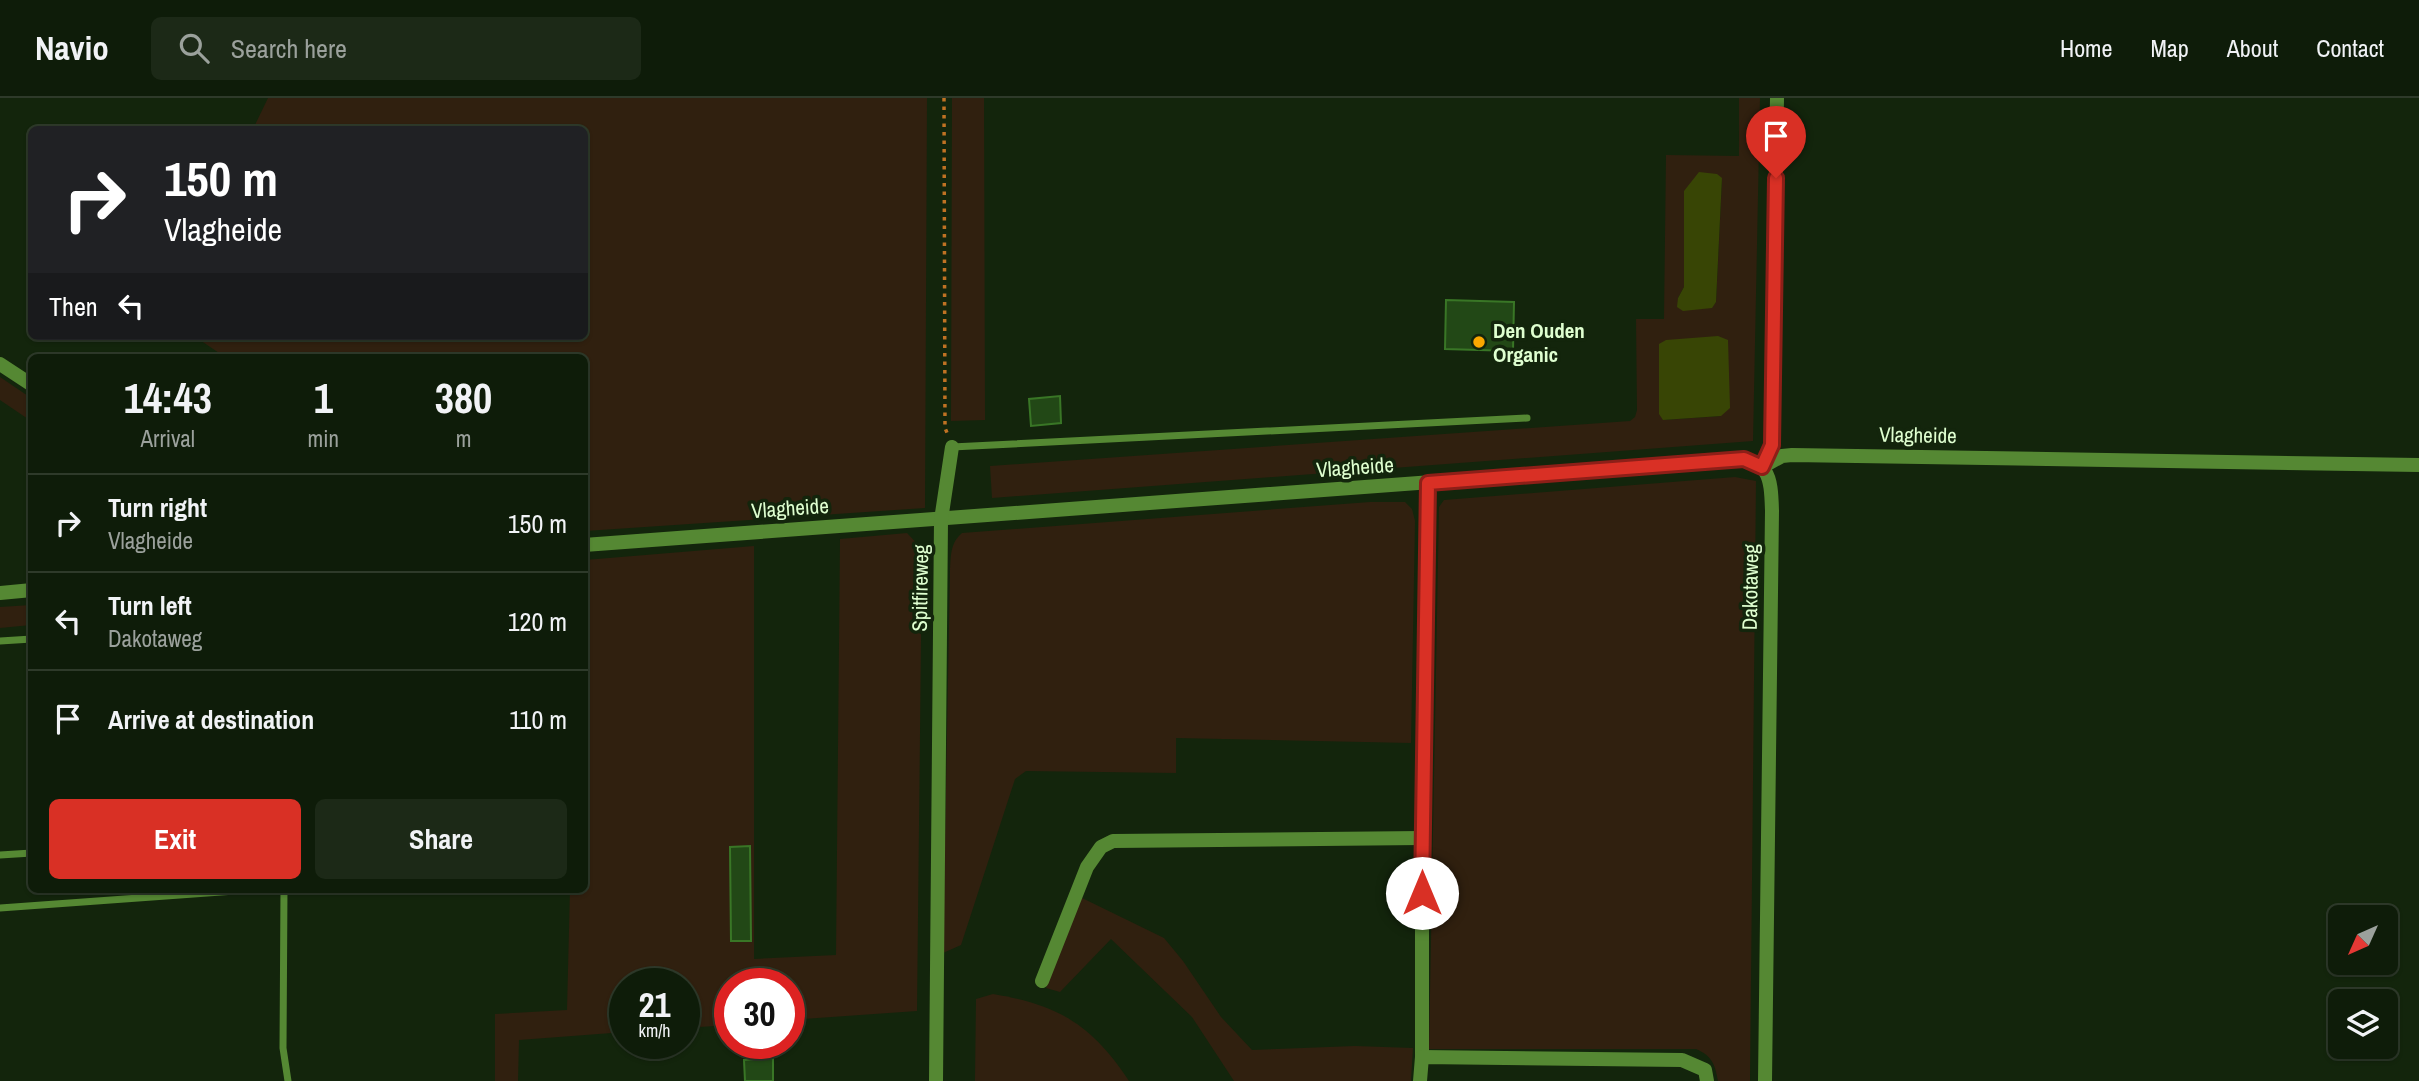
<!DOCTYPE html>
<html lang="en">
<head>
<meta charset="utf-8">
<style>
  body { margin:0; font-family:"Archivo Narrow",sans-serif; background:#1c2917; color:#f1f3f6; height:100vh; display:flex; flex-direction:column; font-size:26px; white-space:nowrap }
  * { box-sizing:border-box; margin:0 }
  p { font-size:23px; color:#9ba19c }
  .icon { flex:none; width:38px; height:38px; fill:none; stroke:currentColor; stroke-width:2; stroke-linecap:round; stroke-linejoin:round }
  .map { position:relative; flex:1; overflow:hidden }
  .sheet { position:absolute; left:28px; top:256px; width:560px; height:539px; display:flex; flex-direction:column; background:#0e1c09; border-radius:10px; box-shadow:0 2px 5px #0004,0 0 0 2px #2e3a2a }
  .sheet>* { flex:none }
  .guide { position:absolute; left:28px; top:28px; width:560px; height:214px; border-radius:10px; box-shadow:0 2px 5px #0004,0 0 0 2px #2e3a2a; background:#202124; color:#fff; overflow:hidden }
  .needle { width:46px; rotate:225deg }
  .buttons { position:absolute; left:2328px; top:807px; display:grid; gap:14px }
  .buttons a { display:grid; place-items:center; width:70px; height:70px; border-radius:10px; background:#0e1c09; box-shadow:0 2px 5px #0004,0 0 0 2px #2e3a2a; font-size:35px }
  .speed { position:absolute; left:609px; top:870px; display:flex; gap:14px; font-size:35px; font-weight:700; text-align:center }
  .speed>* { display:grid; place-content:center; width:91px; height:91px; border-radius:50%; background:#0e1c09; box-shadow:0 2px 5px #0004,0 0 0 2px #2e3a2a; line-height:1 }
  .speed small { font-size:18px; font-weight:400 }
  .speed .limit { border:10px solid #d22; background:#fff; color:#111 }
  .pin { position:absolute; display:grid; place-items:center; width:60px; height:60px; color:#fff; margin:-72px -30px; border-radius:50% 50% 50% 0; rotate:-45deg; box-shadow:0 0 7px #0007 }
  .pin .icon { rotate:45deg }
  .me { position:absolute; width:77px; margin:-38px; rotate:0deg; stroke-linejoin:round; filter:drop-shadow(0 0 5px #0008) }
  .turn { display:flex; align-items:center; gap:24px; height:147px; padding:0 21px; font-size:32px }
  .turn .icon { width:91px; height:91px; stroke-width:2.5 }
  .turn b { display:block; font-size:49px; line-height:60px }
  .then { display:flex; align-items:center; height:66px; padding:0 21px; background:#0003; gap:14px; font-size:26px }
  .eta { display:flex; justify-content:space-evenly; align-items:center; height:119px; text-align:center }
  .eta b { font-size:42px; font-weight:700; line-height:49px }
  .primary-button { display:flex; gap:14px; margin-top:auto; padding:14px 21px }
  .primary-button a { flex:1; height:80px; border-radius:10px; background:#d93025; color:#fff; font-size:28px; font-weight:700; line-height:80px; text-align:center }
  .primary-button a+a { background:#1c2917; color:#f1f3f6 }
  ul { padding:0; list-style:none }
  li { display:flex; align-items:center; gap:21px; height:98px; padding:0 21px; border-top:2px solid #2e3a2a }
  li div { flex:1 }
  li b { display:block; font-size:26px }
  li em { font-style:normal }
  header { display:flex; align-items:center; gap:42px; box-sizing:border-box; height:98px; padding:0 35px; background:#0e1c09; border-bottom:2px solid #2e3a2a }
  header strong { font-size:33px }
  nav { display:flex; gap:38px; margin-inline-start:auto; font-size:24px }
  .search { width:490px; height:63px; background:#1c2917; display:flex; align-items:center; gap:18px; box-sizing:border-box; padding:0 24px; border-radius:10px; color:#9ba19c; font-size:26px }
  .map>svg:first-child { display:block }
  .green { fill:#30200f; fill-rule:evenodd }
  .water { fill:#384505 }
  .building { fill:#224816; stroke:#397626; stroke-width:2 }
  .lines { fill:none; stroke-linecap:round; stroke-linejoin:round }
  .path { stroke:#c07223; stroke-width:3.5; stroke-dasharray:3.5 5; stroke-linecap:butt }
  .service { stroke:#583; stroke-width:7 }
  .minor { stroke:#583; stroke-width:14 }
  .route-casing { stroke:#8d1f18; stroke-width:18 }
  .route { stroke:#d93025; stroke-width:12 }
  .poi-dot { fill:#fba700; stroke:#13250c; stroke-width:2.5 }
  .labels { text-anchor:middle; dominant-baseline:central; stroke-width:7; stroke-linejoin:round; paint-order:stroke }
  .poi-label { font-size:21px; font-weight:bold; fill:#dfffd0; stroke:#13250c; text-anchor:start }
  .street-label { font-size:21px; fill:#dfffd0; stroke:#13250c }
</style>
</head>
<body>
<header>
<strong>Navio</strong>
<div class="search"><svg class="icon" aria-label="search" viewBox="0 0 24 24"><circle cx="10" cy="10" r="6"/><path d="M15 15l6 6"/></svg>Search here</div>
<nav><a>Home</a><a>Map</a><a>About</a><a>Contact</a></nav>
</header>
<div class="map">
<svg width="2419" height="983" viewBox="0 0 2419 983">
  <rect width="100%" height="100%" fill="#13250c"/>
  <g class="green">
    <polygon points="268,0 927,0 925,410 585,433 584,259 225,259 194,238 584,238 584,32 253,31"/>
    <polygon points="952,0 984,0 985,322 951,323"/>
    <path d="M1739 0H1760L1753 343 992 400 990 368 1630 323 1635 319 1637 312 1636 221H1664L1666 57 1739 58ZM1722 81 1716 204 1711 210 1678 200 1684 189V93ZM1718 238 1721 318 1663 322 1714 239Z"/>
    <polygon points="0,279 31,300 31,323 0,302"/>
    <path d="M1735 379 1756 383 1750 983H1718C1715 966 1712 958 1696 951H1429L1439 409 1444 402Z"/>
    <path d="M1370 404H1405L1412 411 1415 423 1411 645 1176 640V675L1026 673 1015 681 961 847 943 855 950 473C951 458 950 445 962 435Z"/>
    <polygon points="907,435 922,451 917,913 789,922 789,886 730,886 730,927 684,930 684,886 625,886 625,934 519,942 518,983 495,983 495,916 567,912 570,791 584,791 585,462 754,448 754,861 836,857 840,441"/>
    <polygon points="31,507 31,527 0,530 0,509"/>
    <polygon points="1080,799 1164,840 1183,863 1221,919 1252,952 1355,948 1413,950 1411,983 1234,983 1192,919 1111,841 1060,894 1046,890"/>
    <path d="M993 896C1059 907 1092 927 1129 983H975L976 901Z"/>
  </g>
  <g class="water">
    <polygon points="1699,74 1717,76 1722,80 1716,204 1712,210 1683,213 1677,209 1678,200 1684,189 1684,93"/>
    <polygon points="1718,238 1728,242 1730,310 1721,318 1663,322 1659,316 1659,246 1666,242"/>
  </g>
  <g class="building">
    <polygon points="1446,202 1514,204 1513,253 1445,251"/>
    <polygon points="1060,298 1061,325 1031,328 1029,301"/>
    <polygon points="750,748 751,843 731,843 730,749"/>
    <polygon points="773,960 773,983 745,983 744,962"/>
  </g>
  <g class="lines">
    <polyline class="path" points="944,0 945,330 948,337"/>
    <g class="service">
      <polyline points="952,349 1527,320"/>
      <polyline points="0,543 32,541"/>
      <polyline points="0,757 32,755"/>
      <polyline points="284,791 283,950 288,983"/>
      <polyline points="0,810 263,791"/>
    </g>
    <g class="minor">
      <polyline points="0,266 32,287"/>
      <polyline points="1762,369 1782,358 1792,357 2419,367"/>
      <polyline points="1762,369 1772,347 1777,0"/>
      <path d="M584 447 1728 362C1769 360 1771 377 1772 413L1765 983"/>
      <polyline points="0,495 32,492"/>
      <polyline points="1042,883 1087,769 1101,749 1113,743 1422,740"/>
      <polyline points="1422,959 1422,740 1428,385"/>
      <polyline points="936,983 941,422 952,349"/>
      <polyline points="1420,983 1422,959 1682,962 1705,972 1707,983"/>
    </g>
  </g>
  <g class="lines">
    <g class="route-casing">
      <polyline id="route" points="1422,795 1428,385 1744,361 1762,369 1772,347 1776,80"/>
    </g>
    <use href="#route" class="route"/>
  </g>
  <circle class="poi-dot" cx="1479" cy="244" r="7"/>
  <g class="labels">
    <g class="poi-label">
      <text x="1493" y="232">Den Ouden<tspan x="1493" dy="24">Organic</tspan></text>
    </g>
    <g class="street-label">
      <text transform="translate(1918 337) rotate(1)">Vlagheide</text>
      <text transform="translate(1355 369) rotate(-4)">Vlagheide</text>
      <text transform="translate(790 410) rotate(-4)">Vlagheide</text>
      <text transform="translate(1750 489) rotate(-89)">Dakotaweg</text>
      <text transform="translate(920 490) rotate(-89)">Spitfireweg</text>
    </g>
  </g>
</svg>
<div class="buttons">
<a><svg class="needle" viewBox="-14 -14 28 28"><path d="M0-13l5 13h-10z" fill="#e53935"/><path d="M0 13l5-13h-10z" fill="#9ba19c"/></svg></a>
<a><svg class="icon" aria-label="layers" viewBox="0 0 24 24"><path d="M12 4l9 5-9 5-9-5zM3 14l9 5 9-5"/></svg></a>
</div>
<div class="speed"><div>21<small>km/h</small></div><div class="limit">30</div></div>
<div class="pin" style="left:1776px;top:80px;background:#d93025"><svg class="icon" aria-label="arrive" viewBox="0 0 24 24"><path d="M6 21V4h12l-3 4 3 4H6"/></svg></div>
<svg class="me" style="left:1422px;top:795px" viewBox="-20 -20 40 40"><circle r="19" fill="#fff"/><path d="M0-13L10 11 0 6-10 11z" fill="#d93025"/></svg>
<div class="guide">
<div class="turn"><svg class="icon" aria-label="right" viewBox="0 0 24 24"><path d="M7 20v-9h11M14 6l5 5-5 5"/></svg><div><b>150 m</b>Vlagheide</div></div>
<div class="then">Then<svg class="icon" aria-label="left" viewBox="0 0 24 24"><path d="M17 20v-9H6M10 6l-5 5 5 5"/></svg></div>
</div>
<section class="sheet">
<div class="eta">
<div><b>14:43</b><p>Arrival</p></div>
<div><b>1</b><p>min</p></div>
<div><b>380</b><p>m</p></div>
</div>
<ul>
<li><svg class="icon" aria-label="right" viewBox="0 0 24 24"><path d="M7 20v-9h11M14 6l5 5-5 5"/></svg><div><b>Turn right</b><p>Vlagheide</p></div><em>150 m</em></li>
<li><svg class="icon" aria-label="left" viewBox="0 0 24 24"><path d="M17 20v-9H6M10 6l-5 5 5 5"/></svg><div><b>Turn left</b><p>Dakotaweg</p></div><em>120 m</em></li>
<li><svg class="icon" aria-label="arrive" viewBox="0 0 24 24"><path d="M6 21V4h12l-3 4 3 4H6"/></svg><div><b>Arrive at destination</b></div><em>110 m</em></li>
</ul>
<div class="primary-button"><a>Exit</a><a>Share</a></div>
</section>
</div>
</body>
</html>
